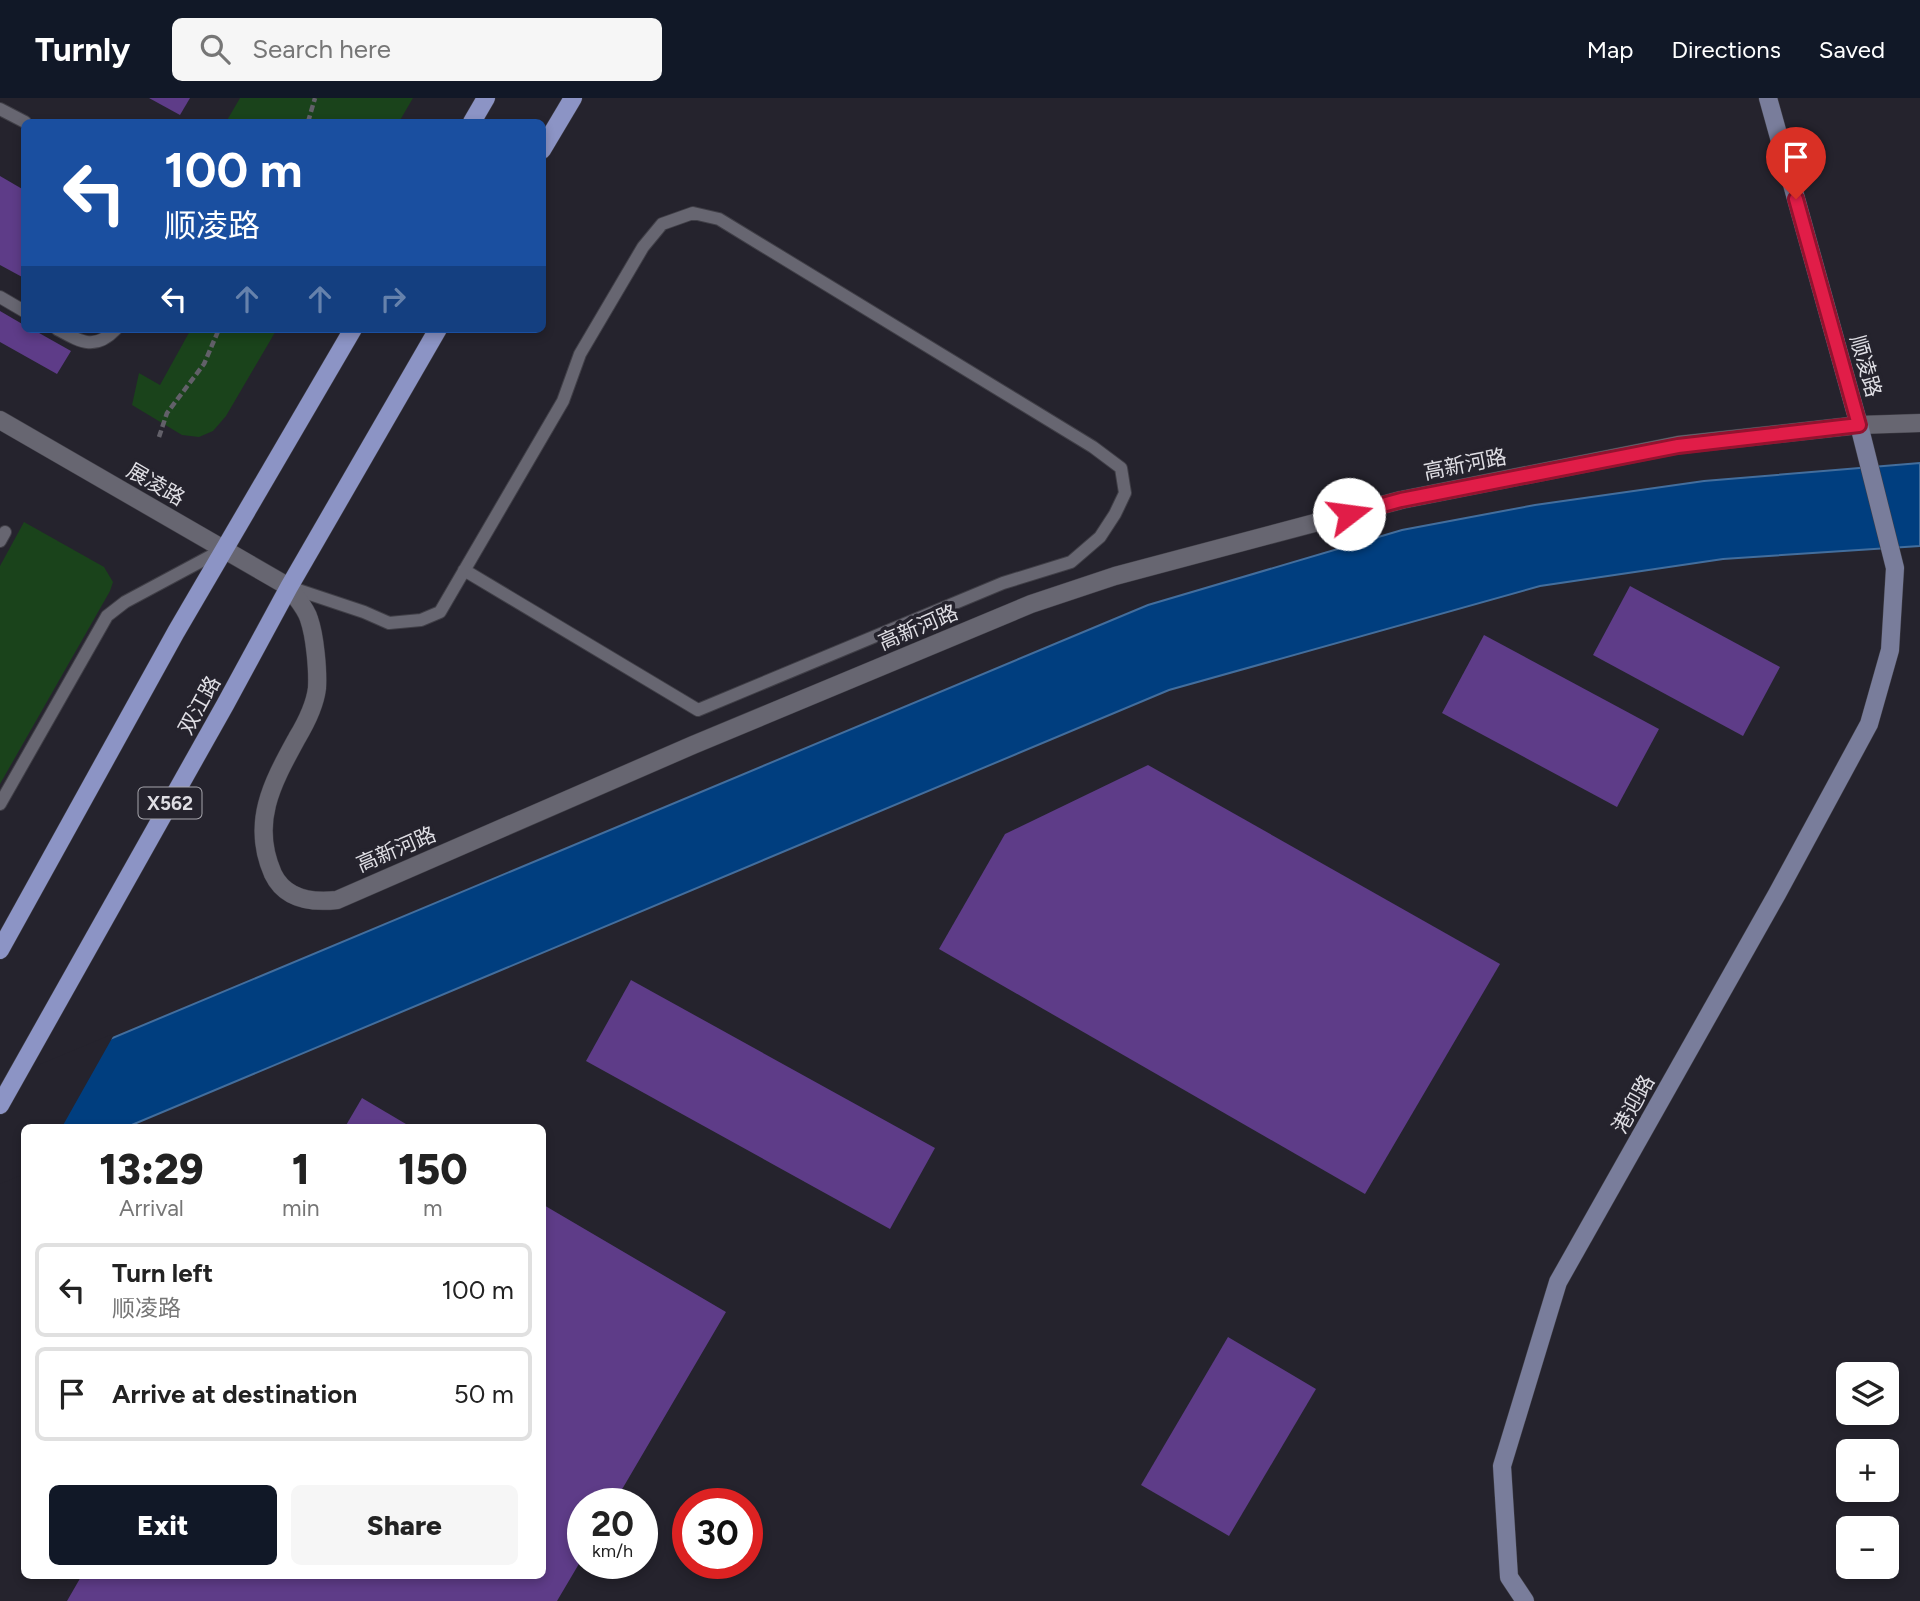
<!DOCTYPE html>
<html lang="en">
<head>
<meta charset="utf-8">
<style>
  body { margin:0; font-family:Figtree,"Noto Sans SC",sans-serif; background:#f6f6f6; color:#222; height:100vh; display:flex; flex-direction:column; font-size:26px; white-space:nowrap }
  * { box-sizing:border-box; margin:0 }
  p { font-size:23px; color:#767676 }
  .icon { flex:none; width:38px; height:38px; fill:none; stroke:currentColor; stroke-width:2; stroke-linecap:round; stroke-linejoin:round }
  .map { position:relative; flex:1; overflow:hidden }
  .side { position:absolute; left:21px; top:1026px; width:525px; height:455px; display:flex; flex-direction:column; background:#fff; border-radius:10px; box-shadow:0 4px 10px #0003 }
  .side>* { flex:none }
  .top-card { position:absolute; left:21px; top:21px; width:525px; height:214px; border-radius:10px; box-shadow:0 4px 10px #0003; background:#1a4fa0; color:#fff; overflow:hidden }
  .fabs { position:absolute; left:1836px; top:1264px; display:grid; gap:14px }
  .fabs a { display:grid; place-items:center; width:63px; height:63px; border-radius:10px; background:#fff; box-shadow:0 4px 10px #0003; font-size:35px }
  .speed { position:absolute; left:567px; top:1390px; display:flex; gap:14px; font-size:35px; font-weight:700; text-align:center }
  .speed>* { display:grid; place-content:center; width:91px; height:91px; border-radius:50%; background:#fff; box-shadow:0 4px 10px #0003; line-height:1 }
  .speed small { font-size:18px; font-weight:400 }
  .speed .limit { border:10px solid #d22; background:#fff; color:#111 }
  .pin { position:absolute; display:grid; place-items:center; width:60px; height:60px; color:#fff; margin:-72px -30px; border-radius:50% 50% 50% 0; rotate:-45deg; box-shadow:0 0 7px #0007 }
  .pin .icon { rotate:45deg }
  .me { position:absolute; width:77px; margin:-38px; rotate:75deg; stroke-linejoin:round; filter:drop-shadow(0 0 5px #0008) }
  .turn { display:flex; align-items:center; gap:24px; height:147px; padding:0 28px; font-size:32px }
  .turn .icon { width:91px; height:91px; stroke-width:2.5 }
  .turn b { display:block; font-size:49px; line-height:60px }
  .lanes { display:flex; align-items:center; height:66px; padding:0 28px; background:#0003; justify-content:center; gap:35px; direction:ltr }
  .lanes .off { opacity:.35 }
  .eta { display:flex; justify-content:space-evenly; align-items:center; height:119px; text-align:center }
  .eta b { font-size:42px; font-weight:800; line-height:49px }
  .action { display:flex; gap:14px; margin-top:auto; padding:14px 28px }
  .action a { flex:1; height:80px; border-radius:10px; background:#111827; color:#fff; font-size:28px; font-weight:800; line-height:80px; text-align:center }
  .action a+a { background:#f6f6f6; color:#222 }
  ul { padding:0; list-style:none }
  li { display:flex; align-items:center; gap:21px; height:94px; margin:0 14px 10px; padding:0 14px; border:4px solid #e0e0e0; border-radius:10px }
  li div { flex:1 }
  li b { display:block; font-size:26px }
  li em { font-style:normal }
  header { display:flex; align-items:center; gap:42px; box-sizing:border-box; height:98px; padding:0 35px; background:#111827; color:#fff }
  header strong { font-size:33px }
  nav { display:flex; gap:38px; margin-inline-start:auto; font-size:24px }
  .search { width:490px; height:63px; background:#f6f6f6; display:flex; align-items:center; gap:18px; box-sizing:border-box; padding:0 24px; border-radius:10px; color:#767676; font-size:26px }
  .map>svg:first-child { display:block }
  .green { fill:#1a431b }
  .water { fill:#003e7f; stroke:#436e9d; stroke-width:2 }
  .pier { fill:#25232d }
  .building { fill:#5e3c88 }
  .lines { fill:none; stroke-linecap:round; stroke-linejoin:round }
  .lane-casing { stroke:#403f47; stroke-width:14 }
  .street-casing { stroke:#403f47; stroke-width:19 }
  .secondary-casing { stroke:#403f47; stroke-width:19 }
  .primary-casing { stroke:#403f47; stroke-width:19 }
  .path { stroke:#626069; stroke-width:4.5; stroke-dasharray:7 3.5; stroke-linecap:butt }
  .lane { stroke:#676671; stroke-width:12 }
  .street { stroke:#676671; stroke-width:18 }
  .secondary { stroke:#797d9b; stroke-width:18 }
  .primary { stroke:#8c94c5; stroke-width:18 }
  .route-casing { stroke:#92132f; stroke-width:18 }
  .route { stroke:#e11d48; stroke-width:12 }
  .labels { text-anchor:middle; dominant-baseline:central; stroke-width:7; stroke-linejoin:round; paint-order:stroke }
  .shield { fill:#25232d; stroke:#a7a6ad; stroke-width:2 }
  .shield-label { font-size:19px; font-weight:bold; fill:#dfdee4 }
  .street-label { font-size:21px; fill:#dfdee4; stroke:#25232d }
</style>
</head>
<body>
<header>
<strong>Turnly</strong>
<div class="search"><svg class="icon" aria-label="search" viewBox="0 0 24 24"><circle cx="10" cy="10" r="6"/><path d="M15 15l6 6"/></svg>Search here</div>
<nav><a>Map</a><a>Directions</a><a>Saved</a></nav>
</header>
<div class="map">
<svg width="1920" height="1503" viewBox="0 0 1920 1503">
  <rect width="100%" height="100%" fill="#25232d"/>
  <g class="green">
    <polygon points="240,0 413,0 399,24 226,24"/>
    <polygon points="191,231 277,231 226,318 213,333 199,339 182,337 132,307 139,275 160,287"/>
    <polygon points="24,424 104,469 113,484 110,493 0,686 0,468"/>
  </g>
  <polygon class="water" points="1920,365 1920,448 1723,461 1540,488 1169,592 127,1029 24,1029 0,987 1148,507 1402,432 1535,407 1704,383"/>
  <polygon class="pier" points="115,935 62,1029 24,1029 24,1076 0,1086 0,983"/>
  <g class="building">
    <polygon points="149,0 190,0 180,17"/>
    <polygon points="0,78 24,92 24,180 0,167"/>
    <polygon points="0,213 24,227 24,231 32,231 71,253 57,276 0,244"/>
    <polygon points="1630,488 1780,569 1743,638 1593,557"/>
    <polygon points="1484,537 1659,631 1617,709 1442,615"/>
    <polygon points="1148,667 1500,866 1365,1096 939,851 1005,736"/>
    <polygon points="631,882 935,1050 890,1131 586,963"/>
    <polygon points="362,1000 411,1029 345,1029"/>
    <polygon points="542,1106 726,1214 614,1405 583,1405 583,1459 557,1503 67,1503 82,1477 542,1477"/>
    <polygon points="1228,1239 1316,1291 1229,1438 1141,1387"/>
  </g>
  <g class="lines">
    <g class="lane-casing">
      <g id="lane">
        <polyline points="0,11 25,24"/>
        <polyline points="0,199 24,213"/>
        <path d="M57 231C81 244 95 253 116 231"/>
        <polyline points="0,443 5,434"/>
        <polyline points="289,489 364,514 389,525 421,522 440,514 563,303 580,256 643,149 662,126 693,115 719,121 1093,349 1121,370 1125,395 1115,416 1100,439 1071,464 1003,485 698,612 464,472"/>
        <polyline points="0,706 107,518 125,504 222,452"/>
      </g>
    </g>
    <g class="street-casing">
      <path id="street" d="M0 322 289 489C295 499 306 510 309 521 315 538 318 572 317 590 315 607 306 625 297 640 273 684 250 724 273 776 285 801 311 805 337 802L693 647 1031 506 1115 478 1401 402 1678 347 1859 327 1920 325"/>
    </g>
    <g class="secondary-casing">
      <polyline id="secondary" points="1525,1503 1509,1479 1502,1368 1558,1184 1777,796 1869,626 1890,552 1895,470 1859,327 1768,0"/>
    </g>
    <g class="primary-casing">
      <g id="primary">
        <polyline points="472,24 486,0"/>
        <polyline points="542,52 573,0"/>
        <polyline points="0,852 176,534 353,231"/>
        <polyline points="0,1007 225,607 289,489 438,231"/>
      </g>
    </g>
    <g class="path">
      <polyline points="308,24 315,0"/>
      <polyline points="159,339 167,315 204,266 219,231"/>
    </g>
    <use href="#lane" class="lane"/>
    <use href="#street" class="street"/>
    <use href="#secondary" class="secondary"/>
    <use href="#primary" class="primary"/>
  </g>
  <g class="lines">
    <g class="route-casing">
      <polyline id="route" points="1349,416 1401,402 1678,348 1859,327 1796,101"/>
    </g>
    <use href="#route" class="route"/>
  </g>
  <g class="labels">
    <rect class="shield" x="138.5" y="689.5" width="63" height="31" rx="5"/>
    <g class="shield-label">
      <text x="170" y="705">X562</text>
    </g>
    <g class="street-label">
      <text transform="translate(1866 268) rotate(74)">顺凌路</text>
      <text transform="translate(1465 366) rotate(-11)">高新河路</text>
      <text transform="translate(156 386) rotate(30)">展凌路</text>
      <text transform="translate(918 529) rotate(-23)">高新河路</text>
      <text transform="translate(199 607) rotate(-61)">双江路</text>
      <text transform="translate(396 751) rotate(-23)">高新河路</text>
      <text transform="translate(1633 1006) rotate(-61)">港迎路</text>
    </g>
  </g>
</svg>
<div class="fabs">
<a><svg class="icon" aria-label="layers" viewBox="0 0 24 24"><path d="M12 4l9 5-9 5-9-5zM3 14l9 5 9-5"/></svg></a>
<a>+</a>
<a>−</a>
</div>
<div class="speed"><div>20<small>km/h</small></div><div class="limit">30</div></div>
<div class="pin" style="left:1796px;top:101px;background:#d93025"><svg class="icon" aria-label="arrive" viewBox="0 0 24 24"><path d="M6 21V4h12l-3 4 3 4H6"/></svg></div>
<svg class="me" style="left:1349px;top:416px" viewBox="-20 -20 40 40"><circle r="19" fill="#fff"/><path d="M0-13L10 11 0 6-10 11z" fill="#e11d48"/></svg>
<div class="top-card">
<div class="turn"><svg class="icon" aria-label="left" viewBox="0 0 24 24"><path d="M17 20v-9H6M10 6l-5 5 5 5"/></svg><div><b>100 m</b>顺凌路</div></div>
<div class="lanes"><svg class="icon" aria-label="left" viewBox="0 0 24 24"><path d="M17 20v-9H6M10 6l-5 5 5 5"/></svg><svg class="icon off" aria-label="ahead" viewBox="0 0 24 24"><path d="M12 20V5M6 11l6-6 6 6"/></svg><svg class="icon off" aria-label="ahead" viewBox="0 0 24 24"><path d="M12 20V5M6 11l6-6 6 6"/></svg><svg class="icon off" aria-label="right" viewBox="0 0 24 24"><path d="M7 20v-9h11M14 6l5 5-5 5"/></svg></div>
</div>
<section class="side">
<div class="eta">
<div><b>13:29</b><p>Arrival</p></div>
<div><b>1</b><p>min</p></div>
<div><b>150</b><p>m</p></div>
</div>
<ul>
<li><svg class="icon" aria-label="left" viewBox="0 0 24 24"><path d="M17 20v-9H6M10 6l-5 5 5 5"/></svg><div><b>Turn left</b><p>顺凌路</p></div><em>100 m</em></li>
<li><svg class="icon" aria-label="arrive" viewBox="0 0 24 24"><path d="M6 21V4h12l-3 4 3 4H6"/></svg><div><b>Arrive at destination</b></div><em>50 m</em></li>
</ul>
<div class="action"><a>Exit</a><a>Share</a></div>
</section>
</div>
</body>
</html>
